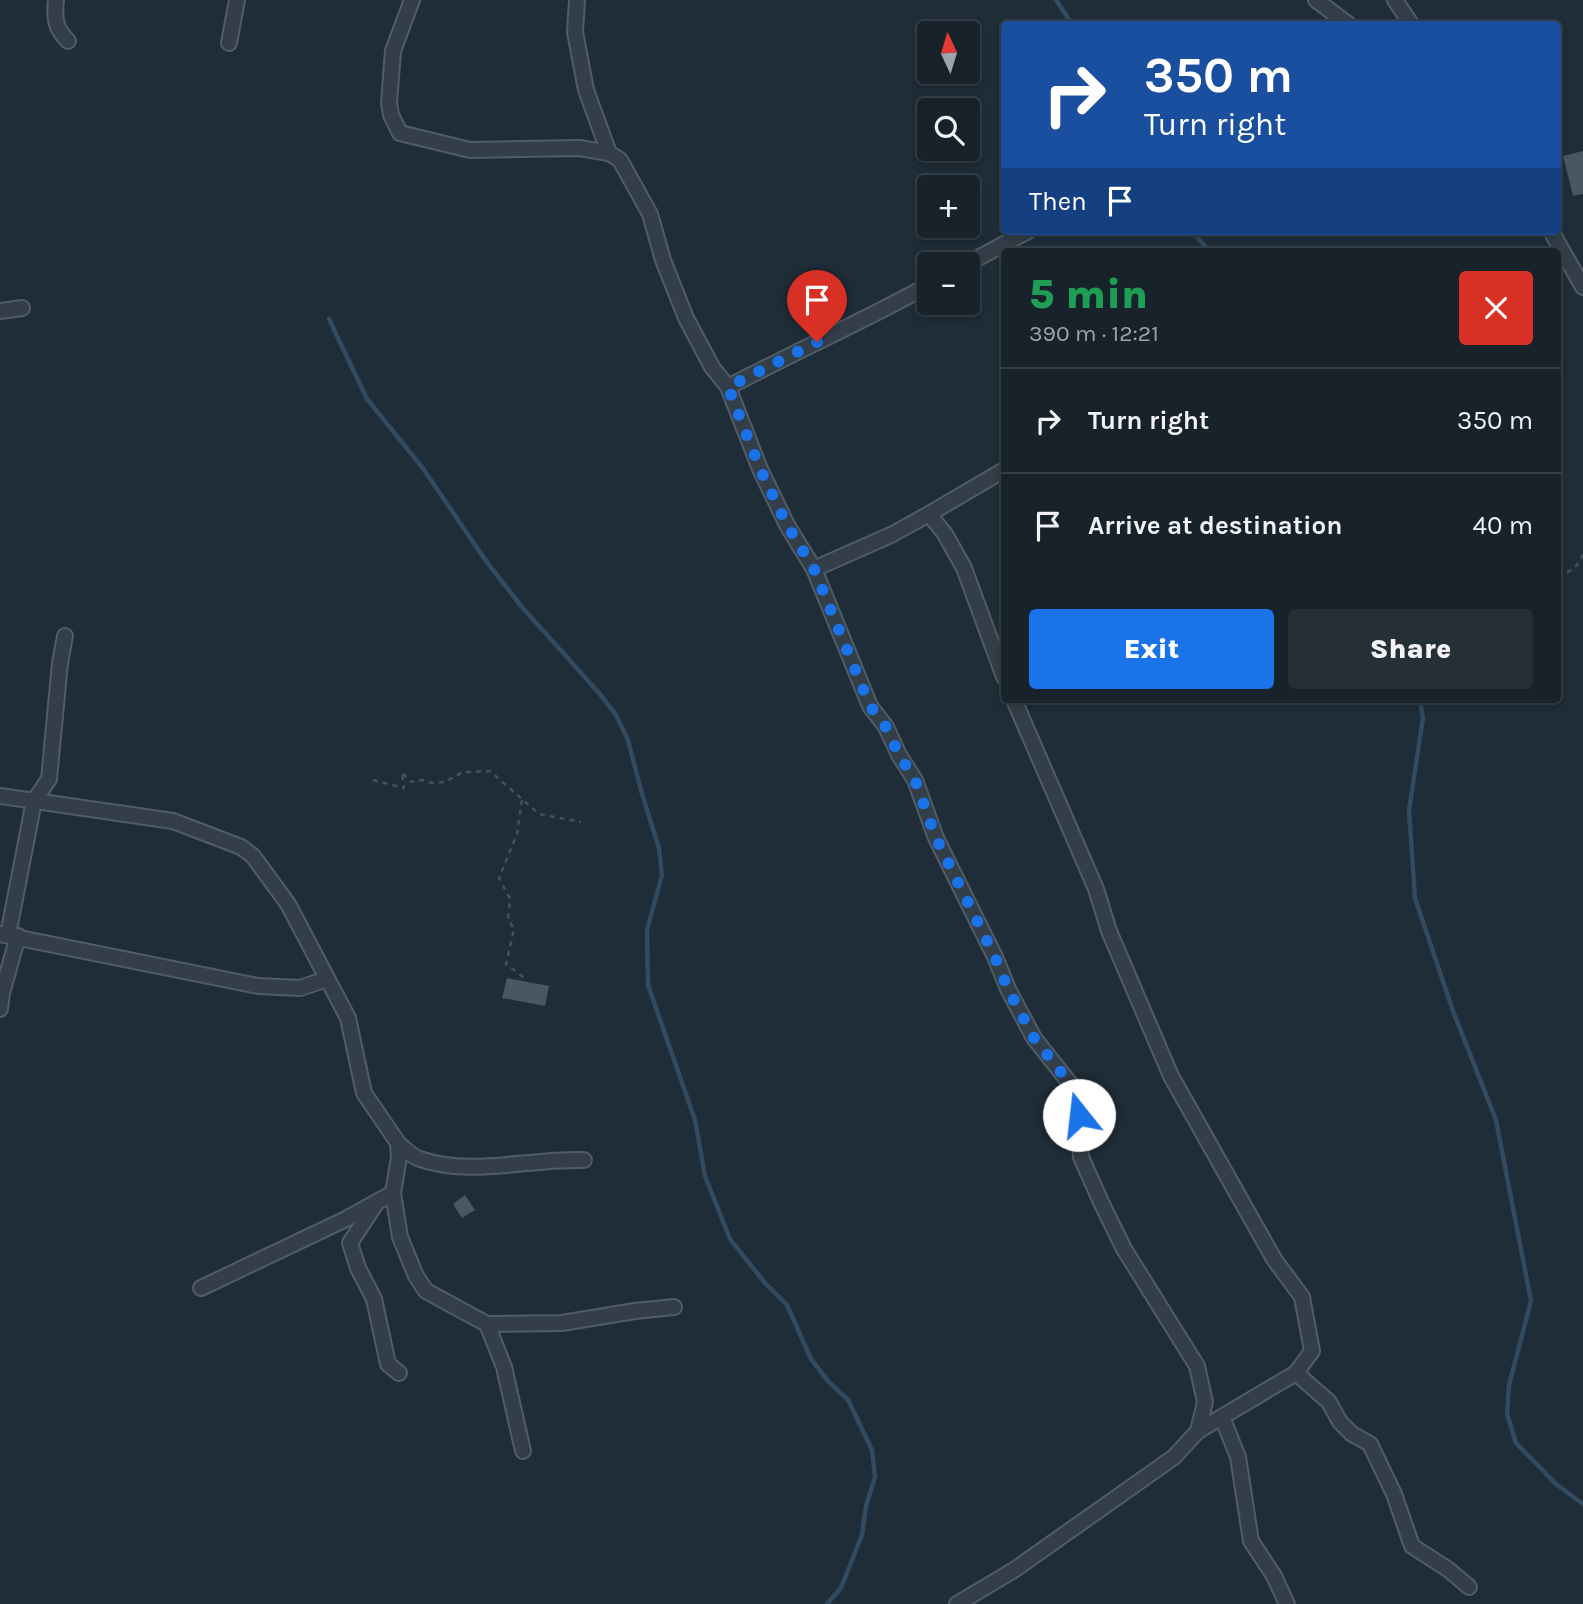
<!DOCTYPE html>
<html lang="en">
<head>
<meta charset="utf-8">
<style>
  body { margin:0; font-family:Karla,sans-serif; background:#242f36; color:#f1f3f6; height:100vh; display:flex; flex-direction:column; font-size:26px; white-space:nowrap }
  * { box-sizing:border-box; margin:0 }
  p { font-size:23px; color:#9ea4a8 }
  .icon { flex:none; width:38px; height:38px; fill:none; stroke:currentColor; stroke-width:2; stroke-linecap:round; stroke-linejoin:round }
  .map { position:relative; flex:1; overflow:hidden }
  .drawer { position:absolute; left:1001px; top:248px; width:560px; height:455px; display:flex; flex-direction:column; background:#17222a; border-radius:7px; box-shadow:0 4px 10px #0003,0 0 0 2px #363f47 }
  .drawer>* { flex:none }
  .top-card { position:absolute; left:1001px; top:21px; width:560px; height:214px; border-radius:7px; box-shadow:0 4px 10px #0003,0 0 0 2px #363f47; background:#1a4fa0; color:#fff; overflow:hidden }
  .needle { width:46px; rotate:356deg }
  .buttons { position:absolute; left:917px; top:21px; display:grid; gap:14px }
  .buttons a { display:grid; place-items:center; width:63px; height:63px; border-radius:7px; background:#17222a; box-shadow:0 4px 10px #0003,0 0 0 2px #363f47; font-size:35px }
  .pin { position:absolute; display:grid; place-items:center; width:60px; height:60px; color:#fff; margin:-72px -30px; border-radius:50% 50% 50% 0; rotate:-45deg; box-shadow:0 0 7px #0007 }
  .pin .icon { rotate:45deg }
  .me { position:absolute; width:77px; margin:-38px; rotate:344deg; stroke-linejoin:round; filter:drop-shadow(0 0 5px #0008) }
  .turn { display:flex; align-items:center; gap:24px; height:147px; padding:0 28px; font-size:32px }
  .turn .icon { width:91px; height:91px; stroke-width:2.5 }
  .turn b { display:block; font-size:49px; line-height:60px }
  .then { display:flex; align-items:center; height:66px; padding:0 28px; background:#0003; gap:14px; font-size:26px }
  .round { display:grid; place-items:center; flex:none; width:74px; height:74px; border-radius:7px; background:#242f36 }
  .headline { display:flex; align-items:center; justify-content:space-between; height:119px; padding:0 28px }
  h1 { font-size:42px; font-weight:800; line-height:52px; color:#1e9e55 }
  .action { display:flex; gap:14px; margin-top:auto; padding:14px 28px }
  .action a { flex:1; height:80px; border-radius:7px; background:#1a73e8; color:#fff; font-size:28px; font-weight:800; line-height:80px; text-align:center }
  .action a+a { background:#242f36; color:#f1f3f6 }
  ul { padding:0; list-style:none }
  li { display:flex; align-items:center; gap:21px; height:105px; padding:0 28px; border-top:2px solid #363f47 }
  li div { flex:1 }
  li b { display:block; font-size:26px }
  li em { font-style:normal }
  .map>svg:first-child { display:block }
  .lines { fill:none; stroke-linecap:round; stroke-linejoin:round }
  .stream { stroke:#324b60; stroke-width:4.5 }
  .building { fill:#475764 }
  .minor-casing { stroke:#505c66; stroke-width:18 }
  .path { stroke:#3f5555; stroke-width:2.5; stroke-dasharray:5 5; stroke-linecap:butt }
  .minor { stroke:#333e48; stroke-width:14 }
  .route { stroke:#1a73e8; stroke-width:12; stroke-dasharray:0 21.6 }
</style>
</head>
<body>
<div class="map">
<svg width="1583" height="1604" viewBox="0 0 1583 1604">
  <rect width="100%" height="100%" fill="#1f2d38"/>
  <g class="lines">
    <g class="stream">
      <polyline points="1056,0 1072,24"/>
      <polyline points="1192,231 1210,252"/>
      <polyline points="329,319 367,399 422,467 486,561 521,606 599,693 616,715 628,740 642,794 659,848 662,875 647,930 648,985 695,1120 705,1176 730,1239 765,1283 787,1305 811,1359 828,1381 848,1400 872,1450 875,1477 866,1506 862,1535 841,1588 827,1604"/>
      <polyline points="1420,700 1423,718 1409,810 1415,898 1453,1011 1496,1120 1531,1301 1509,1385 1507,1414 1516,1443 1556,1484 1583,1504"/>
    </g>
  </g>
  <g class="building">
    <polygon points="1583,151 1583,194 1573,196 1563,156"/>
    <polygon points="507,978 549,986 545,1006 502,998"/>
    <polygon points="465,1195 475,1210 462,1218 453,1204"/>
  </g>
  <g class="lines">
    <g class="minor-casing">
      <g id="minor">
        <path d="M56 0C54 18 55 28 68 41"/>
        <polyline points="412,0 393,51 389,103 391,115 400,133 470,150 579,148 609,153 620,160 650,214 663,260 686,318 712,367 728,387 760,469 787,525 814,569 870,706 886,727 899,755 915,780 936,838 995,957 1008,989 1034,1038 1076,1091 1081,1157 1101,1202 1124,1249 1197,1366 1205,1402 1198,1431 1174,1457 1014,1570 957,1604"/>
        <polyline points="577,0 575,32 586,90 609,153"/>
        <polyline points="1316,0 1348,24"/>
        <polyline points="1395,0 1411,24"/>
        <polyline points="229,43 237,0"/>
        <polyline points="1551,231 1583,287"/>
        <polyline points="967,264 1028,231"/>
        <polyline points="0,311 22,308"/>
        <path d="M728 387C795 352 863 321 929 285"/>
        <polyline points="929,514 1004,470"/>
        <polyline points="814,569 893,534 929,514 945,534 964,568 1004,677"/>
        <polyline points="1014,700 1096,889 1109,931 1171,1076 1274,1259 1302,1297 1312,1351 1296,1373 1198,1431"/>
        <polyline points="0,796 173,821 241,847 253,856 288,904 348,1018 364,1093 398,1143 399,1157 393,1193 400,1237 416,1276 426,1291 487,1324 504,1367 523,1451"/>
        <polyline points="0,934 258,986 300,988 327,979"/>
        <polyline points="8,935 34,801 49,779 60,663 65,636"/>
        <polyline points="0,1009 2,993 18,936"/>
        <path d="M398 1143C405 1149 412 1157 420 1159 472 1177 530 1158 584 1160"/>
        <polyline points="375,1205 350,1243 358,1268 374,1299 388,1364 399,1373"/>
        <polyline points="201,1288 346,1219 393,1193"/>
        <polyline points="487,1324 562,1323 635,1311 674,1307"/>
        <polyline points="1296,1373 1329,1402 1340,1422 1352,1434 1370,1444 1394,1494 1412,1546 1449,1570 1469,1587"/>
        <polyline points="1222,1417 1238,1457 1251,1541 1274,1576 1287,1604"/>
      </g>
    </g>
    <g class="path">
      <path d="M1558 577C1569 572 1580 566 1583 553"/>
      <polyline points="373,780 404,788 402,772 411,782 422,780 432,783 445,782 463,772 490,771 539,814 581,822"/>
      <polyline points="522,800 517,834 499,878 510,899 508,919 514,929 506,964 526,979"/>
    </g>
    <use href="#minor" class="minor"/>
  </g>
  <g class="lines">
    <polyline class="route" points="817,342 728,387 760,469 787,525 814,569 870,706 886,727 899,755 915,780 936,838 995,957 1008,989 1034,1038 1076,1091 1079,1115"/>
  </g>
</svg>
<div class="buttons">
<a><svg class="needle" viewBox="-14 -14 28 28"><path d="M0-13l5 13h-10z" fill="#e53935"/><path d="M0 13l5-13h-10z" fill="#9ea4a8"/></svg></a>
<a><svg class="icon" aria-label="search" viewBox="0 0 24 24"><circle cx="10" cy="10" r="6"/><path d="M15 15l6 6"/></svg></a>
<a>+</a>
<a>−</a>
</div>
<div class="pin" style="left:817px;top:342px;background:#d93025"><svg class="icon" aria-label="arrive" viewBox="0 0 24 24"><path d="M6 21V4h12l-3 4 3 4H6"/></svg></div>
<svg class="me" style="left:1079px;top:1115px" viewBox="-20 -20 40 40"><circle r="19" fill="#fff"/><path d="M0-13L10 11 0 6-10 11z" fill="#1a73e8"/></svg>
<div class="top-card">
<div class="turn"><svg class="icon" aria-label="right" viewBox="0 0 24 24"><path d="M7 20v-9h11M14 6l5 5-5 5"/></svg><div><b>350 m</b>Turn right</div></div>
<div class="then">Then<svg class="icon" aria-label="arrive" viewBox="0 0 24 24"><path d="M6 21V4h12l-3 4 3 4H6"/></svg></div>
</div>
<section class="drawer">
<div class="headline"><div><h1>5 min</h1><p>390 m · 12:21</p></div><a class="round" style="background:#d93025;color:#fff"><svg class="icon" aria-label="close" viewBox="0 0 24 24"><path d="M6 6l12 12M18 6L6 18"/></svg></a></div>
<ul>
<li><svg class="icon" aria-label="right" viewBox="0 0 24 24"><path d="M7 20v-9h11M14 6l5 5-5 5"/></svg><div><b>Turn right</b></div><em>350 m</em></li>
<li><svg class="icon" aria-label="arrive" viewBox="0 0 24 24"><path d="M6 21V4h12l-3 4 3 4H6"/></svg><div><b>Arrive at destination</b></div><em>40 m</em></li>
</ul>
<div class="action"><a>Exit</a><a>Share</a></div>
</section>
</div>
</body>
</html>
